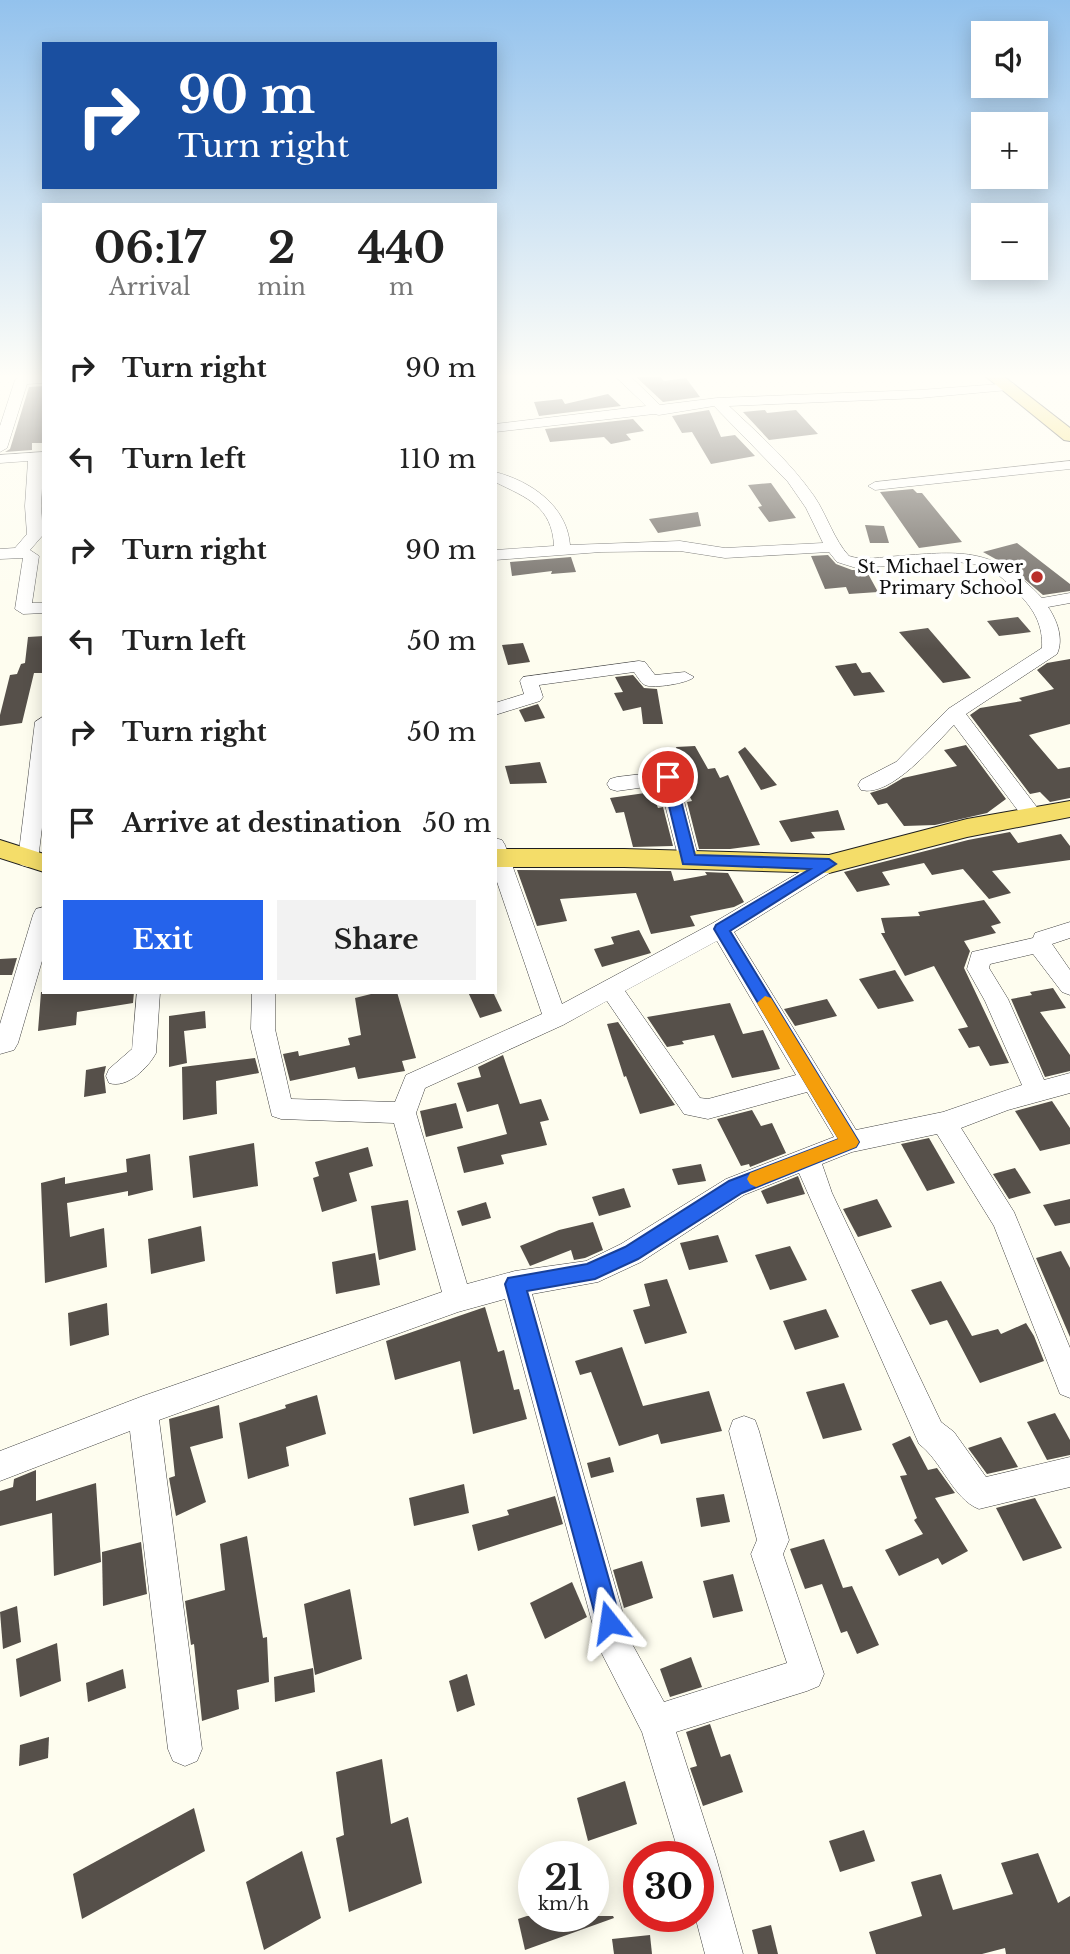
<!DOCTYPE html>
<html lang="en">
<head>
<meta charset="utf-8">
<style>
  body { margin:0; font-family:"Libre Baskerville",serif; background:#f2f2f2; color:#222; height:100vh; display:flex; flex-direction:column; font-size:26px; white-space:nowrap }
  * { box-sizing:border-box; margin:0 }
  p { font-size:23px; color:#767676 }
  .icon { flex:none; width:38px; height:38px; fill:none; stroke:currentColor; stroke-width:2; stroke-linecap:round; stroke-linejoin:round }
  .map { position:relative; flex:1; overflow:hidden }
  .sheet { position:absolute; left:42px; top:203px; width:455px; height:791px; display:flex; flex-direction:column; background:#fff; border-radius:0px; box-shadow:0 4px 18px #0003 }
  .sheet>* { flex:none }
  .banner { position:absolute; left:42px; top:42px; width:455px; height:147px; border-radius:0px; box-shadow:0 4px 18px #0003; background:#1a4fa0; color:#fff; overflow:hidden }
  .fabs { position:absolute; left:971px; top:21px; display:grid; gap:14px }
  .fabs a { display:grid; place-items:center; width:77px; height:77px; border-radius:0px; background:#fff; box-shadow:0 4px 18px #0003; font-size:35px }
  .speed { position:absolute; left:518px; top:1841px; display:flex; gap:14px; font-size:35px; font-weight:700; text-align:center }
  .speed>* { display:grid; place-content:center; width:91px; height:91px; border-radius:50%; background:#fff; box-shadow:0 4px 18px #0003; line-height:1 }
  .speed small { font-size:18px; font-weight:400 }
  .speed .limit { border:10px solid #d22; background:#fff; color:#111 }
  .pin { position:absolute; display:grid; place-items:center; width:60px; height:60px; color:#fff; margin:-30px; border:4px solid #fff; border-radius:50%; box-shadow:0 2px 7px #0007 }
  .me { position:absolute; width:77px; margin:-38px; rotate:345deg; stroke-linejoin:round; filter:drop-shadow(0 0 5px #0008) }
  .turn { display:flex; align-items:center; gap:24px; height:147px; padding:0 21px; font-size:32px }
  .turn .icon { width:91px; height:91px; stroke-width:2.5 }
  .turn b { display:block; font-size:49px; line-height:60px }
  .eta { display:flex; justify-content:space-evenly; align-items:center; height:119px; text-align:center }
  .eta b { font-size:42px; font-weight:700; line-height:49px }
  .primary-button { display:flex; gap:14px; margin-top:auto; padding:14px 21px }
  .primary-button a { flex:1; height:80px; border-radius:0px; background:#2563eb; color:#fff; font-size:28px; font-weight:700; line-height:80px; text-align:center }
  .primary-button a+a { background:#f2f2f2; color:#222 }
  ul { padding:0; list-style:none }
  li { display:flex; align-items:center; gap:21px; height:91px; padding:0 21px }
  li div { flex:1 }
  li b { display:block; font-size:26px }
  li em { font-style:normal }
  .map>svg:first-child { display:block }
  .building { fill:#56504a }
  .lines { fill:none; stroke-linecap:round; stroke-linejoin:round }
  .minor-casing { stroke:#414141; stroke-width:1 }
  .major-casing { stroke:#1f1f1f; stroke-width:2 }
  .minor { fill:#fff; fill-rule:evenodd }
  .major { fill:#f4dd69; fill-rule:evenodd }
  .route { fill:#2563eb; stroke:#184099; stroke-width:2 }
  .slow { fill:#f59e0b }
  .poi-dot { fill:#b92e2a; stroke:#fff; stroke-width:2.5 }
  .labels { text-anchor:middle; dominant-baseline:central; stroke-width:7; stroke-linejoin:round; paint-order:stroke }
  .far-poi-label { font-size:18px; fill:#0e0e0e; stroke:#fff; text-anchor:end }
</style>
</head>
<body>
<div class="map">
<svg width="1070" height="1954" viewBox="0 0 1070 1954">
  <rect width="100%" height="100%" fill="#fefdef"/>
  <g class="building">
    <polygon points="634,375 659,375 664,381 686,378 700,397 663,402"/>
    <polygon points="44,386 44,443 32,443 32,450 5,452 10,449 29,387"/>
    <polygon points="608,394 621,406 539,416 534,402 562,399 565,404"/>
    <polygon points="709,410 721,437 735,435 755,456 711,464 692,432 682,433 672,416"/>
    <polygon points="765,410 767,413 796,410 818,434 769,440 743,412"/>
    <polygon points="633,419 644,431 626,434 631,440 611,444 604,437 550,442 545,429"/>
    <polygon points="771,483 796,518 769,522 758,507 762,506 748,485"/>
    <polygon points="913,489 917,493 922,493 962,542 919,548 880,492"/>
    <polygon points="698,512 701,526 658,533 649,519"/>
    <polygon points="865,525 884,526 889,543 870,543"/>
    <polygon points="1017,543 1070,584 1070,591 1043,595 1010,567 983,552"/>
    <polygon points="828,555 836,564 852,570 866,570 878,592 849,594 846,587 825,589 811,556"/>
    <polygon points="571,557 576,572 551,574 552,571 512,576 510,562"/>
    <polygon points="1018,617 1031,632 999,636 987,621"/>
    <polygon points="928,628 971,678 943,683 899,632"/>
    <polygon points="44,636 44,673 34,673 22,723 0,726 0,715 10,675 17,674 21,664 25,663 28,637"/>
    <polygon points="523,643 530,662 508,665 502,645"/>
    <polygon points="1070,659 1070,724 1029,735 1058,769 1070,767 1070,798 1050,802 1040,792 1030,794 970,715 980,708 1022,701 1019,698 1054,689 1037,670 1047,663"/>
    <polygon points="856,663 862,673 870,672 885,692 854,696 835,666"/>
    <polygon points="633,675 644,688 657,689 663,724 643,724 641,707 623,711 614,693 623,692 615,677"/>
    <polygon points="538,704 545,718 525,722 519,710"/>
    <polygon points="966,745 1006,799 987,813 935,825 904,826 887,803 878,805 870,793 886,788 903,778 957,766 944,750"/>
    <polygon points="695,746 708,769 715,768 720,778 728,775 760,845 730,849 699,849 687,802 692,801 673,763 680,762 676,747"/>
    <polygon points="745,747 777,785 761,790 738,752"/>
    <polygon points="540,762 547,783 510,784 505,766"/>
    <polygon points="652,792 658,808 663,807 673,846 633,847 624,812 616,813 610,798"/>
    <polygon points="838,810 845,830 811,832 815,838 791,842 779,821"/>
    <polygon points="1010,832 1018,843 1061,834 1070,846 1070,860 992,871 1011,893 989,899 963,869 932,875 924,863 882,872 890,885 857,892 844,872 968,840"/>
    <polygon points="517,870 671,871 674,881 707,875 705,872 728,873 744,902 734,907 690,916 695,926 651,934 636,893 560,899 567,921 537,926"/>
    <polygon points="984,900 1001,923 991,926 996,933 964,941 970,951 964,968 1009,1063 990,1066 979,1046 969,1048 958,1029 968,1027 934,966 905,976 881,933 885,933 881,918 920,916 918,912"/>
    <polygon points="639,930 651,953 602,967 594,949 614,944 611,937"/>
    <polygon points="17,958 12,975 0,975 0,959"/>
    <polygon points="895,970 914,1001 878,1009 859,979"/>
    <polygon points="1053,988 1066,1008 1040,1012 1070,1055 1070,1071 1045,1077 1011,999 1032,995 1030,992"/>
    <polygon points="41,992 134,992 133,1003 77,1012 76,1025 38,1031"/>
    <polygon points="379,992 397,992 416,1058 402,1061 405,1071 358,1079 355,1067 290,1081 283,1054 298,1051 299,1056 350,1045 348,1038 361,1035 355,998"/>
    <polygon points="468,992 493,992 502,1011 480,1018"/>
    <polygon points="827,999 837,1016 795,1026 784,1009"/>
    <polygon points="730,1003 743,1034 763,1030 780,1069 732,1078 714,1035 682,1041 684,1044 667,1047 647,1017"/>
    <polygon points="205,1011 206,1028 184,1031 187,1063 169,1067 169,1016"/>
    <polygon points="618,1022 675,1105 640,1114 626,1076 624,1077 607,1024"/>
    <polygon points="503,1055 520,1104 541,1099 549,1120 540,1122 547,1145 501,1155 504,1164 464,1173 457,1147 507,1134 498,1104 467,1112 457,1083 481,1077 478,1067"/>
    <polygon points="255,1058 259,1073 216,1081 217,1114 183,1120 182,1067"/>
    <polygon points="106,1066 104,1075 106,1093 84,1097 86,1070"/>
    <polygon points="1052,1101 1070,1128 1070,1144 1040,1151 1015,1111"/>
    <polygon points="456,1103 463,1128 426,1137 420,1111"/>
    <polygon points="752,1110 761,1126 772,1123 786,1153 750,1167 749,1164 741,1166 717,1119"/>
    <polygon points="929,1138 955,1183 927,1191 901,1144"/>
    <polygon points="254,1143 258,1186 193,1198 189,1156"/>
    <polygon points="368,1147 373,1166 349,1173 357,1201 322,1212 313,1178 319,1176 315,1162"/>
    <polygon points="150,1154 153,1190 128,1196 128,1191 67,1203 70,1237 104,1228 107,1267 45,1283 41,1183 65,1177 65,1184 127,1172 126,1159"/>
    <polygon points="701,1164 706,1181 678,1185 672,1169"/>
    <polygon points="1015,1168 1031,1193 1009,1199 993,1174"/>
    <polygon points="798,1176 805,1194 767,1204 761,1191"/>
    <polygon points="624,1188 631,1207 599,1216 592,1197"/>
    <polygon points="877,1199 892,1227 858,1237 843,1209"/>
    <polygon points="1070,1199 1070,1223 1055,1226 1043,1205"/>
    <polygon points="408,1200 416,1250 379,1260 371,1206"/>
    <polygon points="486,1202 491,1218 462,1226 457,1211"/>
    <polygon points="593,1222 603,1250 585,1258 574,1260 571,1250 530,1266 520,1246 559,1230"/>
    <polygon points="201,1226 205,1261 151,1274 148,1239"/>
    <polygon points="718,1235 728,1262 689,1270 680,1243"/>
    <polygon points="790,1246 807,1280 770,1290 755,1255"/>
    <polygon points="1061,1251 1070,1268 1070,1337 1036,1258"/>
    <polygon points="375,1253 380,1285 336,1294 332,1262"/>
    <polygon points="667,1279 687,1333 645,1344 633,1310 650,1306 644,1284"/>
    <polygon points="941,1281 972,1336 998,1329 1001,1334 1026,1323 1034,1336 1044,1361 980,1383 947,1320 930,1325 911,1290"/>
    <polygon points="107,1303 109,1335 70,1346 68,1313"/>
    <polygon points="485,1307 498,1352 504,1350 514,1390 519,1389 527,1419 473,1434 460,1361 395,1380 386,1341"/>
    <polygon points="826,1309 839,1337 795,1350 783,1321"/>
    <polygon points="622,1347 643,1406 709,1391 722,1431 661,1444 658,1434 619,1446 591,1372 580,1375 575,1361"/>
    <polygon points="844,1383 862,1430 823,1439 806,1392"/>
    <polygon points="317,1395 326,1434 286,1447 289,1466 248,1479 239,1423 286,1408 285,1405"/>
    <polygon points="219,1405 223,1438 190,1447 206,1502 176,1516 169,1478 175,1476 169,1419"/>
    <polygon points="1055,1413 1070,1440 1070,1455 1047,1460 1027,1422"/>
    <polygon points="910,1436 928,1470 937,1468 955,1493 935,1498 968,1551 942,1565 938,1558 899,1576 885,1550 923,1534 914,1520 917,1518 900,1476 907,1475 892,1444"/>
    <polygon points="1001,1437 1018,1467 987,1474 968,1448"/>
    <polygon points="610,1457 614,1472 591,1478 587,1463"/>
    <polygon points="36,1470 36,1501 96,1483 101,1562 54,1576 52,1513 0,1526 0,1491 13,1487 14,1479"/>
    <polygon points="464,1484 469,1513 414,1526 409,1498"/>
    <polygon points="724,1494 730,1522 701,1527 696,1498"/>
    <polygon points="555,1496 563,1524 478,1551 472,1525 509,1515 507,1510"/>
    <polygon points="1035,1498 1062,1548 1023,1561 996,1508"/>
    <polygon points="247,1536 263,1638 267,1637 269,1682 237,1690 239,1709 202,1721 194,1644 191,1645 185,1601 225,1590 220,1544"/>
    <polygon points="824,1539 843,1588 852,1586 879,1645 857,1654 847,1631 841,1633 822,1584 805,1589 790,1549"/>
    <polygon points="141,1542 147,1594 103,1606 102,1552"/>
    <polygon points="642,1561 653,1598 624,1608 613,1570"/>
    <polygon points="733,1574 743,1611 713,1618 703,1581"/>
    <polygon points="572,1582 587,1617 545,1639 530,1603"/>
    <polygon points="350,1589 362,1659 315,1675 304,1604"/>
    <polygon points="17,1606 21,1642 3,1649 0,1612"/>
    <polygon points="57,1643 61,1681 20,1697 16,1659"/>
    <polygon points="691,1657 702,1687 670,1697 660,1669"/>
    <polygon points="313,1668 315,1692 275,1702 274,1677"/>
    <polygon points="123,1669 126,1688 88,1702 86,1683"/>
    <polygon points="467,1674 475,1705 457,1712 449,1681"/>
    <polygon points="710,1724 721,1757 730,1754 743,1792 703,1806 690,1768 697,1766 686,1732"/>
    <polygon points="49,1737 48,1758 19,1766 20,1745"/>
    <polygon points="382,1759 391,1824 408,1817 422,1883 349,1912 336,1838 344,1835 336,1772"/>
    <polygon points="625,1781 637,1824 588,1841 577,1798"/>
    <polygon points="194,1808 205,1851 82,1919 73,1874"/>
    <polygon points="864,1830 875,1861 840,1872 829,1841"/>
    <polygon points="302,1851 321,1918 264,1950 246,1882"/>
    <polygon points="1038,1853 1058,1903 1070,1896 1070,1954 1006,1954 1005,1948 982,1954 876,1954 869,1932 922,1916 911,1882 941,1874 953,1910 1013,1894 1001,1863"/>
    <polygon points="527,1916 613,1916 614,1918 525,1950 518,1919"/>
    <polygon points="771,1925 778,1954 758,1954 752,1930"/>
    <polygon points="650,1935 652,1954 614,1954 612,1939"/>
  </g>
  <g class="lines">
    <g class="minor-casing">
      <g id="minor">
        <polygon points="44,375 44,383 27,384 7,448 0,452 0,426 15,380 22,376"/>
        <path d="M614 375H629L660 405 717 398 920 390 1013 383 1015 386 1008 390 920 398 729 406C759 434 790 462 814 496 827 515 834 540 849 556 864 561 882 557 898 556 964 551 994 547 1042 598L1070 593V603L1048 607C1057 620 1064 639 1057 654L966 714 1039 810 1042 815 1039 820H1025L954 725C935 744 891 798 861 790L858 785 861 780 896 762 948 709 1042 648C1043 626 1035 611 1020 595 1010 586 1000 574 987 568 955 554 889 569 853 567L837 562 829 552 725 558 680 551 601 552 495 560V550L554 546C552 506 527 498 495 482V472C531 481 567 506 570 545L680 541 725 548 823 543 806 508 788 482 714 406 659 415 654 414 495 432V424L646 406Z"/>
        <polygon points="44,452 41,506 43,535 30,550 39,556 32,603 44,603 44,613 23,614 15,609 23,558 0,559 0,549 15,548 27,534 25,506 28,461 0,463 0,455"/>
        <polygon points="1070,461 1070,469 875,490 868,486 875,482"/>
        <path d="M639 661 645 662 655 675 685 672 694 677C689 683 653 689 645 685 641 683 637 676 634 672L539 685 543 697 540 701 495 715V703L524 694 520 681 523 677Z"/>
        <polygon points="44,716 44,811 38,860 35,865 28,867 21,865 18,860 35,722"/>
        <polygon points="668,771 675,772 678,777 699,860 696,865 689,867 682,865 679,860 660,785 617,791 610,789 607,784 610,779 617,777"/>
        <path d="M495 838 502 840 505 845 562 1004 713 923 822 859 829 857 836 859 839 864 836 869 734 932 856 1130 943 1112 1022 1085 985 1001 967 969 972 952 1033 938 1035 933 1070 922V938L1052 944 1070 970V995L1062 992 1033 954 990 964 989 968 1008 999 1044 1080 1070 1073V1093L1008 1110 961 1128 1014 1212 1070 1348V1398L1060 1394 994 1226 937 1134 852 1152 822 1164 832 1193 941 1422 954 1432 986 1477 1070 1457V1487L979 1509C953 1499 942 1461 919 1444L799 1173 744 1195 641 1262 598 1282 532 1294 631 1642 664 1702 787 1663 751 1554 757 1540 729 1431 733 1420 744 1416 755 1420 759 1431 789 1540 783 1554 824 1674 819 1686 807 1691 676 1732 716 1857 743 1954H705L695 1916H698V1857H680L642 1732 599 1648 505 1299 458 1312 159 1420 202 1749 197 1761 185 1766 173 1761 168 1749 130 1431 0 1481V1451L143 1396 442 1292 394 1123 281 1119 272 1116 251 1029 252 992H275V1029L291 1099 395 1102 406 1075 542 1014 495 876ZM717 941 796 1075 708 1099 700 1098 625 991ZM607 1001 684 1114 708 1119 807 1092 834 1137 726 1179 621 1244 586 1261 515 1271 467 1284 416 1113 425 1088 563 1025Z"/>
        <polygon points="44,907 44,954 18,1043 14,1050 0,1054 0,1024 33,915 36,909"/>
        <path d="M137 992H160L156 1053C148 1068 127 1089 109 1083L106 1076 109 1069 132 1049Z"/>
      </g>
    </g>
    <g class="major-casing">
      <g id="major">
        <polygon points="984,375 1002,375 1070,428 1070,441 1064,440"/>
        <polygon points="1070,801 1070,817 967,837 829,873 624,867 495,867 495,849 624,849 829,855 967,819"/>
        <polygon points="0,840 44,854 44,872 0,858"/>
      </g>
    </g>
    <use href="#minor" class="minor"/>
    <use href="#major" class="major"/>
  </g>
  <linearGradient id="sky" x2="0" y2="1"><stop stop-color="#93c2ed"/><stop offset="0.58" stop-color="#fffef8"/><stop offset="1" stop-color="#fffef8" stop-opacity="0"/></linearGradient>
  <rect width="1070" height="649" fill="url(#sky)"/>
  <polygon class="route" points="668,772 675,777 695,855 829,859 836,864 730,931 859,1142 856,1147 742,1193 638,1259 595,1279 527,1291 621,1622 617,1630 609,1634 601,1630 597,1622 505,1284 508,1278 587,1264 625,1247 729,1181 839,1139 714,929 716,925 810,869 683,864 662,777"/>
  <polygon class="slow" points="765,996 771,998 859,1142 856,1147 756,1187 750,1184 747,1179 750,1173 838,1139 757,1003"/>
  <circle class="poi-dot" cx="1037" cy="577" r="7"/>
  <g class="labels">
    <g class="far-poi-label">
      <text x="1023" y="567">St. Michael Lower<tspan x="1023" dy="21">Primary School</tspan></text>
    </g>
  </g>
</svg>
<div class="fabs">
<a><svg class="icon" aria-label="sound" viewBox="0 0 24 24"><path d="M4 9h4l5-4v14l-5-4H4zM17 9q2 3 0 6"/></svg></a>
<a>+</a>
<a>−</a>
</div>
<div class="speed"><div>21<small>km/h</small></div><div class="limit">30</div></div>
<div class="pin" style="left:668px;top:777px;background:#d93025"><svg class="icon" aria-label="arrive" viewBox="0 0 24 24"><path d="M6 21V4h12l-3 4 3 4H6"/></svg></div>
<svg class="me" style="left:609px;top:1622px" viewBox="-20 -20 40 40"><path d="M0-17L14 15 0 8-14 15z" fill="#2563eb" stroke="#fff" stroke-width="4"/></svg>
<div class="banner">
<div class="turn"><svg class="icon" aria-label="right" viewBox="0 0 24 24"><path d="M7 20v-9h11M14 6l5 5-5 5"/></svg><div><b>90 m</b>Turn right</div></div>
</div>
<section class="sheet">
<div class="eta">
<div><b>06:17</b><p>Arrival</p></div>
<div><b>2</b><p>min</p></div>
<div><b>440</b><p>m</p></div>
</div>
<ul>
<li><svg class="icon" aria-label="right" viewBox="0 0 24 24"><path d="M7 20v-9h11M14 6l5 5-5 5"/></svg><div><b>Turn right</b></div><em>90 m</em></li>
<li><svg class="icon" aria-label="left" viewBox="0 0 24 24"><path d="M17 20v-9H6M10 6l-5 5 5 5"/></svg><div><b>Turn left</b></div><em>110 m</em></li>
<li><svg class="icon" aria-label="right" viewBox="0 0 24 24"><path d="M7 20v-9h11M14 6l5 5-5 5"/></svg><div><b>Turn right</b></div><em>90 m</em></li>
<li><svg class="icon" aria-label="left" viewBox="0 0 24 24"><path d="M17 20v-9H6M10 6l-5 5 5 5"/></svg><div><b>Turn left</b></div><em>50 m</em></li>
<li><svg class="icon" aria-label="right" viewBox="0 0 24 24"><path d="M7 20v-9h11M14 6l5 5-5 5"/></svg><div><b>Turn right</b></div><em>50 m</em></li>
<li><svg class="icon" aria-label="arrive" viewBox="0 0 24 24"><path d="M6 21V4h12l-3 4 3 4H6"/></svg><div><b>Arrive at destination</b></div><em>50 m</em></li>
</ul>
<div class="primary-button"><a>Exit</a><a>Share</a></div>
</section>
</div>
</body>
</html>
